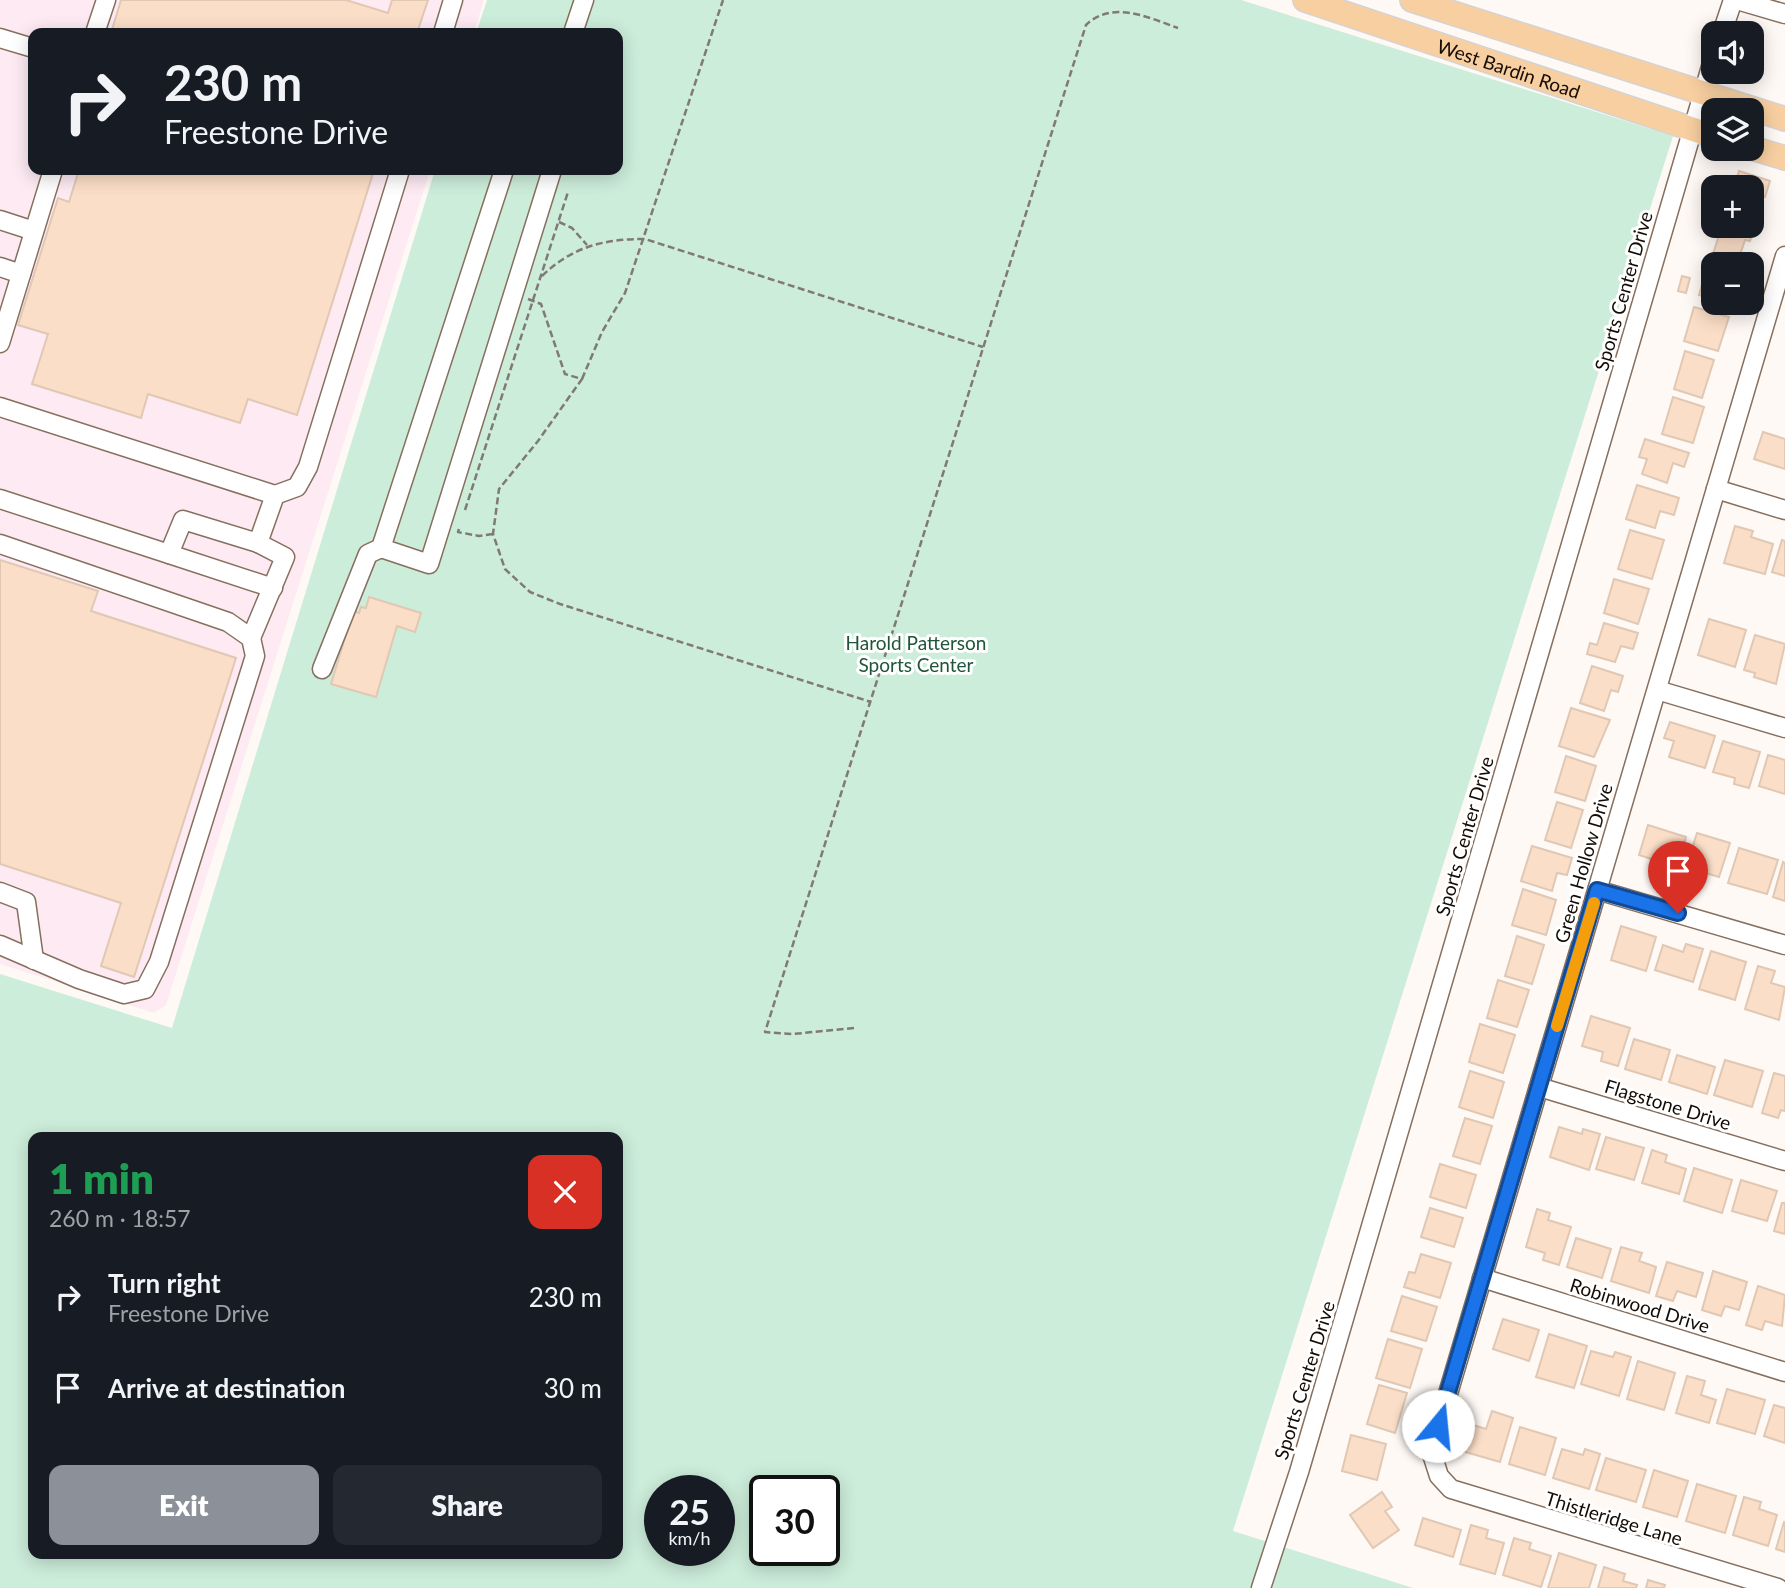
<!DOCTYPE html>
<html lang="en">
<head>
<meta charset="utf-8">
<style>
  body { margin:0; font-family:Lato,sans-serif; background:#242831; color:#f1f3f6; height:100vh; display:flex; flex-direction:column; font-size:26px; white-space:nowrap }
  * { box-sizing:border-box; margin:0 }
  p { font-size:23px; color:#9ea1a6 }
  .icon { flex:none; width:38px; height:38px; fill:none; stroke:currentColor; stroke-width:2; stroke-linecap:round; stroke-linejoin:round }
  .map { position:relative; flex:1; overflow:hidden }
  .details { position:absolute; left:28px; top:1132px; width:595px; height:427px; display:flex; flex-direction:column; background:#171b24; border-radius:14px; box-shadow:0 4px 18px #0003 }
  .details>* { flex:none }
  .banner { position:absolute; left:28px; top:28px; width:595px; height:147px; border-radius:14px; box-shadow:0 4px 18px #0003; background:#171b24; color:#f1f3f6; overflow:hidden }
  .fabs { position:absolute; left:1701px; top:21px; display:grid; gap:14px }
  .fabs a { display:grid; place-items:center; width:63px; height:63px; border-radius:14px; background:#171b24; box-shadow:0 4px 18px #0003; font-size:35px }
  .speed { position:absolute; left:644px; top:1475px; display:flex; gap:14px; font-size:35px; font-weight:700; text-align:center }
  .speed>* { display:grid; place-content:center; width:91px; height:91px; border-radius:50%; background:#171b24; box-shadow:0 4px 18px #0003; line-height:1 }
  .speed small { font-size:18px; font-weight:400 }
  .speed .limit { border:4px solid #111; border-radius:10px; background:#fff; color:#111 }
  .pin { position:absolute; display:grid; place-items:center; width:60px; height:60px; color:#fff; margin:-72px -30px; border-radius:50% 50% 50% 0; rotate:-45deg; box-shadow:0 0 7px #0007 }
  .pin .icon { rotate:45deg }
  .me { position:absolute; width:77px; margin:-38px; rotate:17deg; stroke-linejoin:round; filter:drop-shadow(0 0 5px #0008) }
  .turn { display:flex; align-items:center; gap:24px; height:147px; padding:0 21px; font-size:32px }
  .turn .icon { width:91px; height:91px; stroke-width:2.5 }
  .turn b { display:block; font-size:49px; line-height:60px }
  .round { display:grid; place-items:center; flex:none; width:74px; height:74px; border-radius:14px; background:#242831 }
  .overview { display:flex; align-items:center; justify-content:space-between; height:119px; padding:0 21px }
  h1 { font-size:42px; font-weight:800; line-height:52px; color:#1e9e55 }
  .action { display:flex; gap:14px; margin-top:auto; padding:14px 21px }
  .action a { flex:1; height:80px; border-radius:14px; background:#8c9099; color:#fff; font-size:28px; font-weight:800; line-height:80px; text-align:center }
  .action a+a { background:#242831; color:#f1f3f6 }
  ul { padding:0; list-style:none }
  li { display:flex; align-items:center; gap:21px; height:91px; padding:0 21px }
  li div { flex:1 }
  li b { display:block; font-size:26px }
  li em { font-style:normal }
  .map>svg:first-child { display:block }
  .commercial { fill:#fdeaf3 }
  .green { fill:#ccedda; fill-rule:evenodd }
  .building { fill:#fbdec7; stroke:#e0c8b4; stroke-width:2 }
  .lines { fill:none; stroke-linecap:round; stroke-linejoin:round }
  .minor-casing { stroke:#866f5e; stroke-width:21 }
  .major-casing { stroke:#d5d3d2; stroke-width:26 }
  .path { stroke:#807974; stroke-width:2.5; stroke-dasharray:7 3.5; stroke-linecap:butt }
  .minor { stroke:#fff; stroke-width:18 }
  .major { stroke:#f8cfa1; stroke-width:23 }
  .route-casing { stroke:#114b97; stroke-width:18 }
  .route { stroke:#1a73e8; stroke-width:12 }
  .slow { stroke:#f59e0b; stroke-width:12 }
  .labels { text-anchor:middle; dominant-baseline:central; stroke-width:6; stroke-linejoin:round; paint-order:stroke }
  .street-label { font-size:19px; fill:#140c06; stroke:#fff }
  .park-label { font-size:19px; fill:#1e553b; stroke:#fff }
</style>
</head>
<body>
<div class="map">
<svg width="1785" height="1588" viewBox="0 0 1785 1588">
  <rect width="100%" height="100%" fill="#fef9f5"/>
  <polygon class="commercial" points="0,0 484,0 474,33 33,33 33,170 430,170 166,1005 154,1013 0,964"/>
  <path class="green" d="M487 0H1241L1673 136 1233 1531 1413 1588H0V974L172 1028 435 170H618V33H476ZM33 1138H618V1554H33ZM660 1491H719V1550H660ZM765 1491H824V1550H765Z"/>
  <g class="building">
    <polygon points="121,0 346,0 388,13 392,0 428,0 417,33 111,33"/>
    <polygon points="79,170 374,170 297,415 248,399 240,423 148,394 141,418 32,384 48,334 18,325 58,198 69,202"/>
    <polygon points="1739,171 1770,181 1765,197 1756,194 1752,210 1752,187 1734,187"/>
    <polygon points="1755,225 1750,241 1745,240 1738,261 1713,254 1722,226"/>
    <polygon points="1709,260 1722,264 1713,264 1713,299 1699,295"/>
    <polygon points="1682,276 1690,278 1686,293 1678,291"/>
    <polygon points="1694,307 1729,317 1718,351 1684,341"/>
    <polygon points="1685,351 1714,360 1702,398 1674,389"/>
    <polygon points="1673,397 1704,407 1693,443 1662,434"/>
    <polygon points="1763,432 1785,439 1785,469 1754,459"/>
    <polygon points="1645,439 1689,453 1684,467 1673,463 1667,483 1642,474 1647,459 1639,457"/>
    <polygon points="1637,485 1679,498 1674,515 1660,511 1655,528 1626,519"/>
    <polygon points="1735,526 1753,531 1751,537 1773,544 1765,574 1724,563"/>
    <polygon points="1630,530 1664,540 1652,579 1618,569"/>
    <polygon points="1782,540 1785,541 1785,576 1772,572"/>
    <polygon points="0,560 98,591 91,611 236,658 134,977 101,966 121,903 0,864"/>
    <polygon points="1614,579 1649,589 1638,624 1604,613"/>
    <polygon points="369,597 421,613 415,632 397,626 376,697 331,684 353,611 359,613 361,607 366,608"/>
    <polygon points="1709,619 1746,630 1735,667 1698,655"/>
    <polygon points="1604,623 1638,633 1633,649 1621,646 1615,662 1587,654 1590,643 1597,645"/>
    <polygon points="1755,635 1785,644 1776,684 1754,677 1755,673 1744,670"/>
    <polygon points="1592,666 1623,676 1618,692 1611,690 1604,711 1580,703"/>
    <polygon points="1571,708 1610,720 1594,757 1559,746"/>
    <polygon points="1670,722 1715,736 1705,768 1669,757 1674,741 1664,738"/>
    <polygon points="1723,741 1760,752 1749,788 1734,784 1735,778 1713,772"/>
    <polygon points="1768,755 1785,760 1785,794 1759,786"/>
    <polygon points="1566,756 1596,766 1585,801 1555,792"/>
    <polygon points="1557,802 1583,810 1571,848 1545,840"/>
    <polygon points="1648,825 1686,837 1677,867 1639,855"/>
    <polygon points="1697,833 1730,843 1719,877 1686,867"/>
    <polygon points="1532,846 1572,858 1567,875 1557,873 1552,891 1521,881"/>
    <polygon points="1739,848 1778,860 1767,894 1728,883"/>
    <polygon points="1783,862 1785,863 1785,901 1773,897"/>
    <polygon points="1523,889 1556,900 1546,935 1512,925"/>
    <polygon points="1621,926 1656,937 1646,971 1611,960"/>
    <polygon points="1517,936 1544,945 1532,984 1505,976"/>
    <polygon points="1686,944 1703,949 1693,982 1655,970 1663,945 1683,952"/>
    <polygon points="1711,951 1746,962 1735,1000 1699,989"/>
    <polygon points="1758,966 1775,971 1771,983 1785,987 1779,1020 1745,1009"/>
    <polygon points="1498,980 1529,990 1517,1027 1487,1018"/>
    <polygon points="1591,1016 1630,1028 1618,1066 1601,1061 1603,1052 1582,1046"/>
    <polygon points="1480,1024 1515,1035 1503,1073 1469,1062"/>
    <polygon points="1634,1039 1670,1050 1661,1080 1625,1069"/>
    <polygon points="1677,1055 1715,1067 1707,1094 1669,1082"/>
    <polygon points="1725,1060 1763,1071 1752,1107 1714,1095"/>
    <polygon points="1470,1071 1504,1082 1493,1118 1459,1107"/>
    <polygon points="1774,1073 1785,1076 1785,1111 1781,1110 1778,1118 1762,1113"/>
    <polygon points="1465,1118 1492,1126 1480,1164 1453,1156"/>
    <polygon points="1559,1127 1582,1134 1583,1129 1600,1134 1589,1170 1550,1157"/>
    <polygon points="1606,1137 1644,1148 1634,1180 1596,1169"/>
    <polygon points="1652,1150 1667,1155 1665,1162 1686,1169 1679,1194 1642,1183"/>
    <polygon points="1440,1164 1476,1175 1466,1208 1430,1197"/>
    <polygon points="1694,1168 1732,1180 1722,1213 1684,1201"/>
    <polygon points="1741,1180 1777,1191 1767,1221 1732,1211"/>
    <polygon points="1782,1203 1785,1203 1785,1234 1774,1231"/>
    <polygon points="1430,1208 1463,1218 1454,1247 1421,1237"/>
    <polygon points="1537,1209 1550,1213 1548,1220 1571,1227 1559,1265 1543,1260 1545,1253 1526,1247"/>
    <polygon points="1576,1238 1611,1249 1602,1278 1567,1267"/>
    <polygon points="1621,1247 1642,1253 1639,1261 1656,1267 1649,1293 1611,1281"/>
    <polygon points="1421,1254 1451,1263 1440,1298 1404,1287 1409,1272 1415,1273"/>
    <polygon points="1667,1262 1703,1273 1696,1297 1677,1291 1673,1301 1656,1296"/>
    <polygon points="1713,1271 1747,1282 1739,1310 1725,1306 1721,1316 1702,1310"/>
    <polygon points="1758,1286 1785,1295 1782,1326 1765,1321 1762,1330 1746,1325"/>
    <polygon points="1402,1296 1437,1307 1426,1341 1391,1331"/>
    <polygon points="1503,1319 1539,1330 1529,1361 1493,1349"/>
    <polygon points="1549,1334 1587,1346 1574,1388 1536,1377"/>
    <polygon points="1388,1339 1422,1349 1410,1388 1376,1378"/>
    <polygon points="1591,1351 1613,1357 1615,1352 1631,1357 1619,1396 1581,1384"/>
    <polygon points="1638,1361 1675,1373 1664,1410 1627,1399"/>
    <polygon points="1687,1376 1705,1381 1701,1395 1716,1400 1709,1423 1676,1413"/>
    <polygon points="1379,1385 1407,1393 1395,1433 1367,1424"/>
    <polygon points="1727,1389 1765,1400 1755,1434 1717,1423"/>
    <polygon points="1774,1405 1785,1408 1785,1443 1764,1436"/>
    <polygon points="1492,1411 1513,1418 1500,1462 1462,1451 1470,1424 1486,1429"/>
    <polygon points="1520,1427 1556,1438 1545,1475 1509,1464"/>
    <polygon points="1351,1435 1386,1444 1377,1480 1342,1471"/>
    <polygon points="1562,1449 1583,1455 1585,1449 1600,1454 1589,1489 1553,1478"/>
    <polygon points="1606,1458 1646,1470 1636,1502 1596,1490"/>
    <polygon points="1654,1470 1688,1481 1677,1517 1643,1507"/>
    <polygon points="1697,1484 1736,1496 1725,1533 1686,1521"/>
    <polygon points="1382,1492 1392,1507 1385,1511 1399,1530 1373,1548 1350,1515"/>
    <polygon points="1744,1497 1761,1502 1759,1509 1777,1515 1768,1546 1733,1535"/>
    <polygon points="1423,1518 1461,1530 1453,1557 1415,1545"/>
    <polygon points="1784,1522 1785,1522 1785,1552 1776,1549"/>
    <polygon points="1471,1525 1488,1530 1486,1538 1504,1543 1495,1574 1460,1564"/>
    <polygon points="1514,1538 1531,1543 1529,1549 1551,1556 1541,1587 1503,1575"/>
    <polygon points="1559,1553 1596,1565 1589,1588 1548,1588"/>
    <polygon points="1604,1567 1625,1574 1623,1581 1637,1585 1636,1588 1598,1588"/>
    <polygon points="1648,1580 1665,1585 1664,1588 1646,1588"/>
  </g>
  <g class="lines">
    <g class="minor-casing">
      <g id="minor">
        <polyline points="1737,0 1785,14"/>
        <polyline points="95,33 106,0"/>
        <polyline points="443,33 453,0"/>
        <polyline points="573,33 584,0"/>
        <polyline points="1722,33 1733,0"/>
        <polyline points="0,38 33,48"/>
        <polyline points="504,170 381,548 429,564 552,170"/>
        <polyline points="0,220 34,231"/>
        <polyline points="0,267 21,274"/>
        <polyline points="0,343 53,170"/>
        <polyline points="0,407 275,495 297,487 308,467 400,170"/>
        <polyline points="1716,489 1785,510"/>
        <polyline points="0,499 169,554 183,520 258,543 285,557 251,638"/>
        <polyline points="258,543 275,495"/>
        <polyline points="0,544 228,622 251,638 255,656 159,962 145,989 124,994 79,979 0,945"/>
        <polyline points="169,554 273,588"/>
        <polyline points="322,669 368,554 381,548"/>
        <polyline points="1657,690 1785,728"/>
        <polyline points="1597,890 1785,945"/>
        <polyline points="0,892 26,902 34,960"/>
        <polyline points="1539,1087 1785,1161"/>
        <polyline points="1482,1278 1785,1372"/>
        <polyline points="1261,1588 1299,1472 1713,60"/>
        <polyline points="1778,1588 1451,1489 1439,1476 1431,1451 1785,256"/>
      </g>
    </g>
    <g class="major-casing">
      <g id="major">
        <path id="s1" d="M1305 0 1713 136"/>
        <polyline points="1412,0 1785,119"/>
        <polyline points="1752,148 1785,158"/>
      </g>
    </g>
    <g class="path">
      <polyline points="559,222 572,228 587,245"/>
      <path d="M542 276C572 247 603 239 645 239L983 347"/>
      <polyline points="528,299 541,304 565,374 582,379 538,441 499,489 493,534 505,569 530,592 560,604 871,702"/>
      <polyline points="582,379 602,332 625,293 723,0"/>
      <polyline points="465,510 568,192"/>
      <polyline points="459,529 458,532 479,536 493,534"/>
      <path d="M854 1028 793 1034 765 1032 1086 25C1112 0 1147 17 1178 28"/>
    </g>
    <use href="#minor" class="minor"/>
    <use href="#major" class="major"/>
  </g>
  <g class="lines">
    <g class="route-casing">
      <polyline id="route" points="1438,1426 1597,890 1678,913"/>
    </g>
    <use href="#route" class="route"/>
    <polyline class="slow" points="1557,1026 1594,903"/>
  </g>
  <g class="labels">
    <g class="street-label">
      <text stroke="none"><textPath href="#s1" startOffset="215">West Bardin Road</textPath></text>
      <text transform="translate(1623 291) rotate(-74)">Sports Center Drive</text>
      <text transform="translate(1464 836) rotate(-74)">Sports Center Drive</text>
      <text transform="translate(1583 863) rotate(-74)">Green Hollow Drive</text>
      <text transform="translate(1668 1104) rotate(17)">Flagstone Drive</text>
      <text transform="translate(1640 1305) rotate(17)">Robinwood Drive</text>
      <text transform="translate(1304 1380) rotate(-73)">Sports Center Drive</text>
      <text transform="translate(1614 1518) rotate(17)">Thistleridge Lane</text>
    </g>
    <g class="park-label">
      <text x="916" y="642">Harold Patterson<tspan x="916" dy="22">Sports Center</tspan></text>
    </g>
  </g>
</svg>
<div class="fabs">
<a><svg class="icon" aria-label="sound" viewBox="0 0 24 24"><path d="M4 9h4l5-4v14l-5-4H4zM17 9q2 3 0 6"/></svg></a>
<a><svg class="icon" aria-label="layers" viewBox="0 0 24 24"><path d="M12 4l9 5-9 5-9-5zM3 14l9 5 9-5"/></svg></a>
<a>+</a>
<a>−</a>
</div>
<div class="speed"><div>25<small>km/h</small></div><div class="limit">30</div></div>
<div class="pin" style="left:1678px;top:913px;background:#d93025"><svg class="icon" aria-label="arrive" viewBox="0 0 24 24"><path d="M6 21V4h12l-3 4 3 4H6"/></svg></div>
<svg class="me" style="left:1438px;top:1426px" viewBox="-20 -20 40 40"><circle r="19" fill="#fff"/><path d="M0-13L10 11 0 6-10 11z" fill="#1a73e8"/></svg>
<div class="banner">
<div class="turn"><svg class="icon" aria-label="right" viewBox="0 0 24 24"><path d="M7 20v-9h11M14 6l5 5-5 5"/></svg><div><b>230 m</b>Freestone Drive</div></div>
</div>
<section class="details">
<div class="overview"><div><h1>1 min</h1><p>260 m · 18:57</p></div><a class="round" style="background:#d93025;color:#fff"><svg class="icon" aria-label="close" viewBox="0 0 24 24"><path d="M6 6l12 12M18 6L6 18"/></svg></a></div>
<ul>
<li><svg class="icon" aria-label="right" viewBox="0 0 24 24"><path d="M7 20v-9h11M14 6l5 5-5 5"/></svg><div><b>Turn right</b><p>Freestone Drive</p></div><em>230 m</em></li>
<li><svg class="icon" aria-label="arrive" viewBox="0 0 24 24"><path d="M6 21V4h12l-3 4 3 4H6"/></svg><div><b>Arrive at destination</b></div><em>30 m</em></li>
</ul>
<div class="action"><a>Exit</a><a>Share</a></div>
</section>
</div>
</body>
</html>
